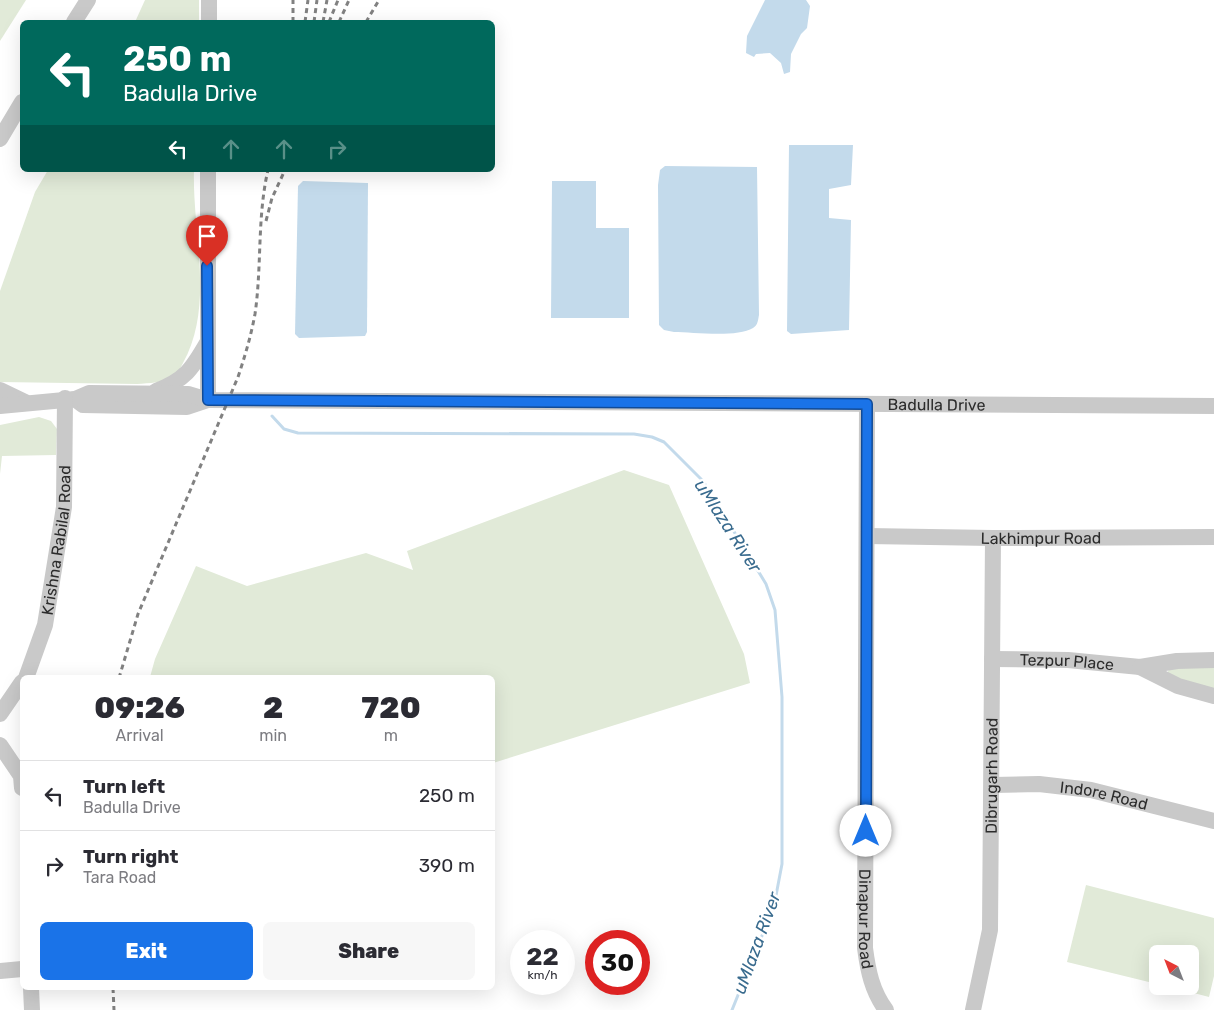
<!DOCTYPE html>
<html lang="en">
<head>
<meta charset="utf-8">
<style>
  body { margin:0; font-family:Rubik,sans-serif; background:#f7f7f7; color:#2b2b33; height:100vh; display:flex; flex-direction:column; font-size:19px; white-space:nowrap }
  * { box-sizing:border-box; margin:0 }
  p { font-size:16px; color:#7c7c81 }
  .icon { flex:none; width:28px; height:28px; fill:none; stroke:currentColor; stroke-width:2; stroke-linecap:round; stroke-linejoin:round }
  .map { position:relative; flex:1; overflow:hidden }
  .side { position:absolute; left:20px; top:675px; width:475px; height:315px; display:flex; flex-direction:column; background:#fff; border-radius:8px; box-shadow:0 5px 20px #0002 }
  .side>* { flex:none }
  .banner { position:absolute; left:20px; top:20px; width:475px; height:152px; border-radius:8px; box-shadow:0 5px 20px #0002; background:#00695c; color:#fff; overflow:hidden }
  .needle { width:32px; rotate:318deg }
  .fabs { position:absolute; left:1149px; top:945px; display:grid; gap:10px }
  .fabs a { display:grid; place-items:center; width:50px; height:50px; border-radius:8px; background:#fff; box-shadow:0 5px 20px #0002; font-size:25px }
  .speed { position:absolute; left:510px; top:930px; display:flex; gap:10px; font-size:25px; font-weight:700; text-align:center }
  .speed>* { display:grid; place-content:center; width:65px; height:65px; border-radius:50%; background:#fff; box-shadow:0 5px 20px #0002; line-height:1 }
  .speed small { font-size:12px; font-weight:400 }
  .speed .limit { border:8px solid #d22; background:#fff; color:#111 }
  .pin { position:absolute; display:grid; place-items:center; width:42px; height:42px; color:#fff; margin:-51px -21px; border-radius:50% 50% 50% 0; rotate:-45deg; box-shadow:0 0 5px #0007 }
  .pin .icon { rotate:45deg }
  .me { position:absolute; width:55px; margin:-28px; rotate:0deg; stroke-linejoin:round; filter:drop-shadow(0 0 4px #0008) }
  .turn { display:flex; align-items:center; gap:18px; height:105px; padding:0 20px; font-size:22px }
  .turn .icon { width:65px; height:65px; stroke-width:2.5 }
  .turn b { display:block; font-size:35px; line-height:42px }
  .lanes { display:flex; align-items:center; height:48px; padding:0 20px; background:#0003; justify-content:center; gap:25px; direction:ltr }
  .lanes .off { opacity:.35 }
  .eta { display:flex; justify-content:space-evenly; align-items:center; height:85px; text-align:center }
  .eta b { font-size:30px; font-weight:800; line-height:35px }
  .action { display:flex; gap:10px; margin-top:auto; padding:10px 20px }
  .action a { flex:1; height:58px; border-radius:8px; background:#1a73e8; color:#fff; font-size:20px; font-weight:800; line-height:58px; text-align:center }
  .action a+a { background:#f7f7f7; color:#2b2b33 }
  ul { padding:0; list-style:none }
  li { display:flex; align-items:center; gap:15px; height:70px; padding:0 20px; border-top:1px solid #e1e1e2 }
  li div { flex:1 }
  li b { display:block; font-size:19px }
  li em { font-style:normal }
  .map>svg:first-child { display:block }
  .green { fill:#e1ead8 }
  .water { fill:#c3daeb }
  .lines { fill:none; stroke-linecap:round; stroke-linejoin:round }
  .stream { stroke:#c3daeb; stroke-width:3 }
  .minor { stroke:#c9c9c9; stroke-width:16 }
  .rail { stroke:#818181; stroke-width:3; stroke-dasharray:5 4; stroke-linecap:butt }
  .route-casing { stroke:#114b97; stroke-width:12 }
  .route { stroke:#1a73e8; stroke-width:9 }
  .labels { text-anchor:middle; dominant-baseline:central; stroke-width:5; stroke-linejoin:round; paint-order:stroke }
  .street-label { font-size:16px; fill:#2c2c2c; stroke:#fff }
  .water-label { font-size:18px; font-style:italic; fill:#396b8e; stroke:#fff }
</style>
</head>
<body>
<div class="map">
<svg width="1214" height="1010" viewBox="0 0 1214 1010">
  <rect width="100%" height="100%" fill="#fff"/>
  <g class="green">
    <polygon points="0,0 26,0 0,41"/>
    <polygon points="145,0 199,0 199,22 135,22"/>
    <path d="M48 170H194C192 232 215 306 183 363 181 367 178 373 174 376 164 383 149 383 137 384L0 382V291L35 192Z"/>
    <polygon points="39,417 51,421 57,429 56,455 2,456 0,474 0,425"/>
    <polygon points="624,470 669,485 744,654 750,683 493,763 492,678 150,677 155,659 196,566 247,586 366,553 413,570 407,551"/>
    <polygon points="1214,665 1214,691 1167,674 1169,669"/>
    <polygon points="1086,885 1214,918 1214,976 1209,997 1167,986 1190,986 1190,954 1158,954 1157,984 1067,962"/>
  </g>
  <g class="water">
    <polygon points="765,0 806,0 810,6 807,28 801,34 791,54 790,72 784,74 781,63 770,53 756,54 754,57 746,53 747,36"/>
    <polygon points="789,145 853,145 851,185 829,189 829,218 851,220 849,330 791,334 787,331"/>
    <path d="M665 166 757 167 759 315C758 320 758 325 753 328 737 338 692 332 674 332L664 330 659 325 658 185 660 170Z"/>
    <polygon points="303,181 368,183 367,332 365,336 299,338 295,334 298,186"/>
    <polygon points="552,181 596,181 596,228 629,228 629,318 551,318"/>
  </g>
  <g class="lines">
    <polyline class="stream" points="272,416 284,429 298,433 634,434 652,437 664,442 703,481 766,584 775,610 782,697 782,864 774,906 732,1010"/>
    <g class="minor">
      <polyline points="74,22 88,0"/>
      <polyline points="209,22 209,0"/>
      <polyline points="0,139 22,102"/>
      <polyline points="0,390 25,402"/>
      <path d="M156 391C185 380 192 369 207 343"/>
      <polyline points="75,399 83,405 187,407 208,400"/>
      <polyline points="208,400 208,170"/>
      <path id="s1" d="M867 404 865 948C868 971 872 991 886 1010"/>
      <path id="s2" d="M0 406 75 399 89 393 188 394 208 400 1214 406"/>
      <path id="s3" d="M867 536 993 538 1214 537"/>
      <path id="s4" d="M992 659 1068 660 1140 667"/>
      <polyline points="1214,660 1177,661 1140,667 1178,686 1214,696"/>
      <path id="s5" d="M26 678 45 625 64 507 65 398"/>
      <polyline points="0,714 22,682"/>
      <polyline points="0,745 21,776 22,788"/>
      <path id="s6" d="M993 785 1039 784 1091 790 1214 821"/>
      <polyline points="0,971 22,969"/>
      <polyline points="31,988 32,1010"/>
      <path id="s7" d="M973 1010 990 930 993 538"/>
    </g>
    <g class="rail">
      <polyline points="293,22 293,0"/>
      <polyline points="305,22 308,0"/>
      <polyline points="314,22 317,0"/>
      <polyline points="323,22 327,0"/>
      <polyline points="329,22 338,0"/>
      <polyline points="339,22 349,0"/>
      <polyline points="366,22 379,0"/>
      <polyline points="266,221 272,198 285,170"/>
      <path d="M119 678 138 614 238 377C245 356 251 336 255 314 262 266 257 217 268 170"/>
      <polyline points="113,988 114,1010"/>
    </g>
  </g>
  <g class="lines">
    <g class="route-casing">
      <polyline id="route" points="207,266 208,400 867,404 866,831"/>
    </g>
    <use href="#route" class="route"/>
  </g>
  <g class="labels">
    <g class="street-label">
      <text stroke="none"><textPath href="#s2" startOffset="939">Badulla Drive</textPath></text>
      <text stroke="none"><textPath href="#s3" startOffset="174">Lakhimpur Road</textPath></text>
      <text stroke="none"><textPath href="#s5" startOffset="142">Krishna Rabilal Road</textPath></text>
      <text stroke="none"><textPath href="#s4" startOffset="75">Tezpur Place</textPath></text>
      <text stroke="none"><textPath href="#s7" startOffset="236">Dibrugarh Road</textPath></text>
      <text stroke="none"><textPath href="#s6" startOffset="112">Indore Road</textPath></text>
      <text stroke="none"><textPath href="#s1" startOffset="515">Dinapur Road</textPath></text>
    </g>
    <g class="water-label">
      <text transform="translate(728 526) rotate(57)">uMlaza River</text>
      <text transform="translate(757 943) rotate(-70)">uMlaza River</text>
    </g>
  </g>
</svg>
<div class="fabs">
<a><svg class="needle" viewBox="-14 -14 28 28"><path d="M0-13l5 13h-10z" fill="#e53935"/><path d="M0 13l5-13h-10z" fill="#7c7c81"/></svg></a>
</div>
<div class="speed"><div>22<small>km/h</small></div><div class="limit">30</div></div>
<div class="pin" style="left:207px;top:266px;background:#d93025"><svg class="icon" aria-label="arrive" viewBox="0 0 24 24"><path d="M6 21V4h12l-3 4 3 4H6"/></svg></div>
<svg class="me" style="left:866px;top:831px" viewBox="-20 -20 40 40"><circle r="19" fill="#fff"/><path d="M0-13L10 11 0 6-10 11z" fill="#1a73e8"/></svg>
<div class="banner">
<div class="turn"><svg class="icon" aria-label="left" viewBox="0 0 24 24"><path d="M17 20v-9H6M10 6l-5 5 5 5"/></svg><div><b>250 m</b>Badulla Drive</div></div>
<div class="lanes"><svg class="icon" aria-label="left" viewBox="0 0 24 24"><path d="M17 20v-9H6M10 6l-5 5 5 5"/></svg><svg class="icon off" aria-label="ahead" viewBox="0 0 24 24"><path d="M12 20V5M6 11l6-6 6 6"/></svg><svg class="icon off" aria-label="ahead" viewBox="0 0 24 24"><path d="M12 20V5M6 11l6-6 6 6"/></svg><svg class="icon off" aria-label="right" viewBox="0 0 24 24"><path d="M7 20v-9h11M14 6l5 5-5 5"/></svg></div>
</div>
<section class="side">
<div class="eta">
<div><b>09:26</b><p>Arrival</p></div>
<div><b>2</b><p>min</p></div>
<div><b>720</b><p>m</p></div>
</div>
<ul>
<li><svg class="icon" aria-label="left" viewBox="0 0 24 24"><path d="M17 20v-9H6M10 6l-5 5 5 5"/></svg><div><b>Turn left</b><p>Badulla Drive</p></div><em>250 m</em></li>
<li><svg class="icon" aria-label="right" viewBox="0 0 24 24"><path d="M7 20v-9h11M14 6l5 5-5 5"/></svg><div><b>Turn right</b><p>Tara Road</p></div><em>390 m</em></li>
</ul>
<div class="action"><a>Exit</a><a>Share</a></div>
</section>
</div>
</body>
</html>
